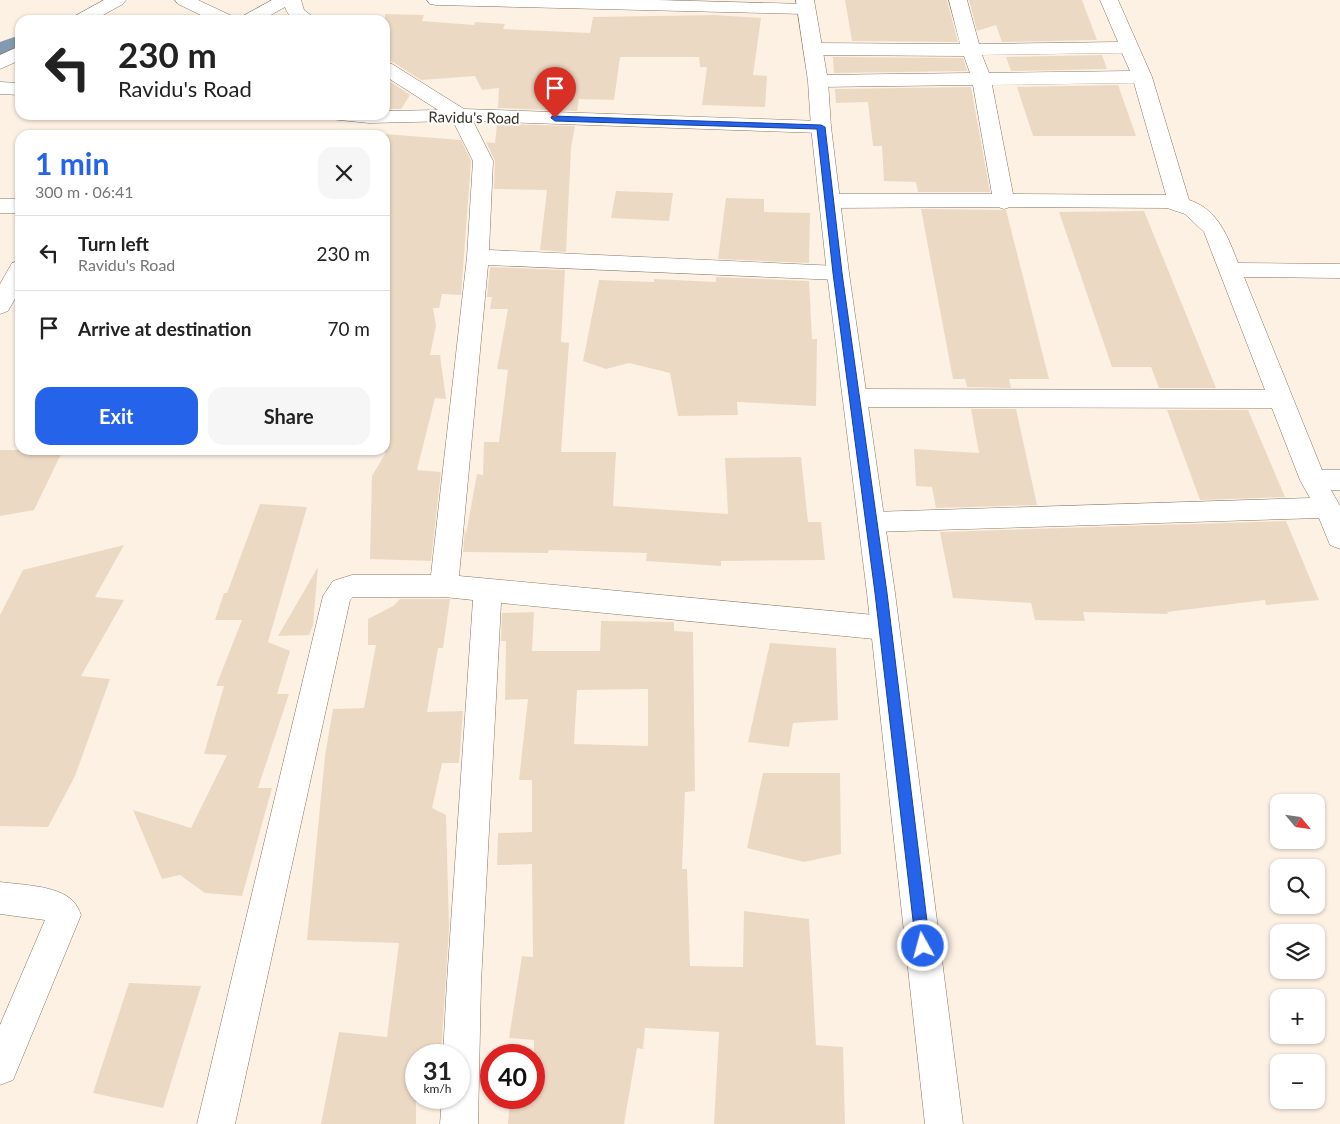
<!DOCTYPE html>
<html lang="en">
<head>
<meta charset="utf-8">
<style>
  body { margin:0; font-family:Lato,sans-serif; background:#f6f6f6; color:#222; height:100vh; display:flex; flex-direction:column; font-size:19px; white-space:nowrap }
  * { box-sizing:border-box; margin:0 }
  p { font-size:16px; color:#767676 }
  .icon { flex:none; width:28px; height:28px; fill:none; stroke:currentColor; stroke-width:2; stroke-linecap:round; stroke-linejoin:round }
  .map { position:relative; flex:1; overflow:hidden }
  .side { position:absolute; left:15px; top:130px; width:375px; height:325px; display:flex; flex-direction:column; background:#fff; border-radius:15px; box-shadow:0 1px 4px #0004 }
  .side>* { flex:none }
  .top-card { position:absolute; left:15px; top:15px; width:375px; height:105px; border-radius:15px; box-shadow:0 1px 4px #0004; background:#fff; color:#222; overflow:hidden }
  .needle { width:32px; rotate:119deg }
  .fabs { position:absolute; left:1270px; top:794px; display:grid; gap:10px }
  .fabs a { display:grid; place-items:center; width:55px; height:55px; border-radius:10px; background:#fff; box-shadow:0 1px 4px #0004; font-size:25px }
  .speed { position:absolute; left:405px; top:1044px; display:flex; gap:10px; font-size:25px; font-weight:700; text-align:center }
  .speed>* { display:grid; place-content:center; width:65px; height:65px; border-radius:50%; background:#fff; box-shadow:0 1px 4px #0004; line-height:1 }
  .speed small { font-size:12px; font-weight:400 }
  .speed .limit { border:8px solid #d22; background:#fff; color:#111 }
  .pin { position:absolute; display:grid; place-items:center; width:42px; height:42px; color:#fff; margin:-51px -21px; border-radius:50% 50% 50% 0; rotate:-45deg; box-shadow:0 0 5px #0007 }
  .pin .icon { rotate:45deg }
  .me { position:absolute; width:55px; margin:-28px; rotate:353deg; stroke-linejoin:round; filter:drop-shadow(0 0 4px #0008) }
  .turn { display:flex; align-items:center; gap:18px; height:105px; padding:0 20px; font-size:22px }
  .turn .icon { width:65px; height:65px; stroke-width:2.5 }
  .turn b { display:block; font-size:35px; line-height:42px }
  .round { display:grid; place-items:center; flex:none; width:52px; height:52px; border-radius:15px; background:#f6f6f6 }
  .overview { display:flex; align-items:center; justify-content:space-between; height:85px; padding:0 20px }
  h1 { font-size:30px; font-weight:700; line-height:38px; color:#2563eb }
  .action { display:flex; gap:10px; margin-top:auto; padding:10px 20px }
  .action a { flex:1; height:58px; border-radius:15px; background:#2563eb; color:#fff; font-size:20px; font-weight:700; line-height:58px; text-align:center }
  .action a+a { background:#f6f6f6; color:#222 }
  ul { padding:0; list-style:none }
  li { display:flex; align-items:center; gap:15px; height:75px; padding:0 20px; border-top:1px solid #e0e0e0 }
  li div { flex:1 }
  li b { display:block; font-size:19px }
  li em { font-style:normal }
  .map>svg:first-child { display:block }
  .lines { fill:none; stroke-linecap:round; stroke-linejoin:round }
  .canal { fill:#839bb1; fill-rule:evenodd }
  .building { fill:#ecd9c4; fill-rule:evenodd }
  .street-casing { stroke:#867561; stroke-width:1 }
  .secondary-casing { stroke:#867561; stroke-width:1 }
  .street { fill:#fff; fill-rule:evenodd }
  .secondary { fill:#fff; fill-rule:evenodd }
  .route { fill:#2563eb; stroke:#184099 }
  .labels { text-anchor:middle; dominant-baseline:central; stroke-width:4; stroke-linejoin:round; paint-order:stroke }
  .far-street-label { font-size:15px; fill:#373027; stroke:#fff }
</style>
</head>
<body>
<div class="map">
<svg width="1340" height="1124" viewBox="0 0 1340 1124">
  <rect width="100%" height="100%" fill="#fdf1e4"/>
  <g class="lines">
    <polygon class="canal" points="20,35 20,51 0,58 0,42"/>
  </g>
  <g class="building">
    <polygon points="845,0 947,0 958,42 852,41"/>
    <polygon points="969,0 1082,0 1097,40 1002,42 996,25 977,31"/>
    <polygon points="385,14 424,15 422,21 474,25 475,22 505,24 503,29 590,33 593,17 714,15 761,18 753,75 767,76 765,107 702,105 707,67 700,67 699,57 620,57 614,100 579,99 577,111 498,108 499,88 482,90 475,76 421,80 393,62 385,60"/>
    <polygon points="1102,55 1107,69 1011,71 1006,57"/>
    <polygon points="833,57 963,58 967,71 834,73"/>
    <polygon points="385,78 410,95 401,109 385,109"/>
    <polygon points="1118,85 1136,136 1033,136 1017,87"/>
    <polygon points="971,87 990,192 918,192 916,182 884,181 882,146 873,146 868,102 836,103 835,89"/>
    <polygon points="497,124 575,126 571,148 566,252 540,250 547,190 494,189 495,161 486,142 495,143"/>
    <polygon points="385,134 461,140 471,161 461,295 442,294 439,308 433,308 436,326 430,355 440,355 446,399 435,398 417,470 441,472 431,561 370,559 372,476 385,454"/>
    <polygon points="616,191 673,193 669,221 611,218"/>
    <polygon points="726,198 764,199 764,212 810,213 809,263 718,259"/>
    <polygon points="921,209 1006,210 1049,379 1009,379 1011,388 967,387 965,379 953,379"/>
    <polygon points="1144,211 1216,388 1159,388 1151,367 1112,367 1059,212"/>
    <polygon points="490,267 565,270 561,342 569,343 561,452 616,452 613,506 728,514 725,458 801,457 808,522 821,522 825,560 721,561 721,566 646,561 647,553 549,550 548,553 463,552 465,528 466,534 477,474 483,475 484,442 499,442 508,370 497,369 508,309 490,309 492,297 487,297"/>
    <polygon points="716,277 809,281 812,339 817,339 816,406 737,402 738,415 678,416 670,373 629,363 606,369 583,361 599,280 654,282 654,279 716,282"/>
    <polygon points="971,409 1016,409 1037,505 936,508 932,487 916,486 914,449 979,453"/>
    <polygon points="1167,410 1248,410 1285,497 1200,500"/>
    <polygon points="0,450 63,450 34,510 0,516"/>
    <polygon points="260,504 307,507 268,642 290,651 277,694 289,694 258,788 272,788 242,896 205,893 180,875 162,879 133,810 191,828 227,755 204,754 224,686 216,686 242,620 215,620 224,593 227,593"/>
    <polygon points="1286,521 1319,600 1266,605 1265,600 1167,612 1168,614 1083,612 1085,621 1035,620 1031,603 953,598 940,532"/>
    <polygon points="124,545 95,597 124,600 81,676 110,679 75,776 48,827 0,826 0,615 23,570"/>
    <polygon points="318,567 313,625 309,635 278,636"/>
    <polygon points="400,599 450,599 443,648 438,648 427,712 463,711 459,763 442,763 432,808 446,815 449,927 441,1055 416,1055 416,1124 321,1124 339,1032 387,1037 399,943 307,940 325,756 333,709 364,708 376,645 368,645 368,619 393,606"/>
    <path d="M534 612 532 651H600L601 621 674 622V631L693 632 695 791 685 792 682 869H687L690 966 743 967 744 911 809 919 816 1045 843 1047 845 1124H714L719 1032 645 1028 643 1049 637 1048 624 1124H508L510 1098H534V1040L509 1038 522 956 533 957 532 864 497 865 498 833 532 832V780H519L528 699 505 700 506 641H501L502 613ZM648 689V746L574 744 577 690Z"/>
    <polygon points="770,643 836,648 838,720 793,723 789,747 748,742"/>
    <polygon points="763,773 840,773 841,854 804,862 747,848"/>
    <polygon points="129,983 201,986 163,1108 93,1093"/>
  </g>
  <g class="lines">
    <g class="street-casing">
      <g id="street">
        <polygon points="104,0 126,0 123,4 94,20 72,20 75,16"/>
        <polygon points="175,0 198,0 232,16 235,20 211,20 178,4"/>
        <path d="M272 0H301L304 10 317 20C303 20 290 23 285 7L262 20H240L243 16Z"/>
        <polygon points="427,0 657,0 805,4 811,5 814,9 811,13 805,14 436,5 430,4"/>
        <path d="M949 0H967L979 44 1118 42 1100 0H1118L1152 77 1189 200C1218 209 1228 237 1238 263L1340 264V278L1244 277 1322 470H1340V490H1331L1340 506V549L1330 545 1319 518 872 532 863 529 859 522 863 515 872 512 1310 498 1300 480 1272 408 856 407 847 404 844 398 847 392 856 389 1265 390 1204 232 1185 214 1167 208 1010 207 1004 209 998 207 830 208 822 206 819 201 822 196 830 194H992L973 85 818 87 811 85 808 81 811 77 818 75 970 73 964 56 812 55 805 53 803 49 805 45 812 43 960 44ZM1122 53 1130 71 989 73 982 55ZM1134 83 1166 195 1013 194 992 85Z"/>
        <polygon points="20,46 20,60 0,69 0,55"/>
        <polygon points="385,62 392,64 464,109 821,121 828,123 831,127 828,131 821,133 473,121 493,161 489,250 838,266 846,268 849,273 846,278 838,280 488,265 459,576 885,616 895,620 899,628 895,636 885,640 501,603 481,982 478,1124 440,1124 442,1098 459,1098 459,1055 443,1055 447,982 473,600 444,597 353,597 350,600 235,1124 197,1124 323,596 333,581 352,575 431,575 467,257 473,161 453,121 369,123 330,119 327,115 385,115 385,111 438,110 385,76"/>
        <polygon points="0,82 20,83 20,95 0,94"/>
        <rect x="0" y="199" width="20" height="14"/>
        <polygon points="20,261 20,290 8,311 0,314 0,284 12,263"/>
        <path d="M0 882C21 885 57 885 73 901 77 905 79 910 81 915L13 1080 0 1085V1025L45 920 0 914Z"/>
      </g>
    </g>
    <g class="secondary-casing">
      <polygon id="secondary" points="796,0 814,0 828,81 831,127 849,273 895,593 963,1124 925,1124 867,593 827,273 811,127 808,81"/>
    </g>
    <use href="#street" class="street"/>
    <use href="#secondary" class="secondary"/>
  </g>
  <polygon class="route" points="552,116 821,125 825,127 842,273 887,593 930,946 928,950 923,952 918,950 916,946 875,593 833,273 817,129 555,121 551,118"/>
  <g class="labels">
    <g class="far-street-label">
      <text transform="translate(474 117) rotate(1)">Ravidu's Road</text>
    </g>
  </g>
</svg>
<div class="fabs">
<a><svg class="needle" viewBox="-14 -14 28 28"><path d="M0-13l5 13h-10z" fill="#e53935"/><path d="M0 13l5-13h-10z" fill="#767676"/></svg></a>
<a><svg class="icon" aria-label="search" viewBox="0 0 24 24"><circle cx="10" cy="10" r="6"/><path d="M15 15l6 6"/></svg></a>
<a><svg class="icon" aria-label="layers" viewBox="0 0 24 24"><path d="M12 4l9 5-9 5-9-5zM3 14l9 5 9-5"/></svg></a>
<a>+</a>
<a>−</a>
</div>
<div class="speed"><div>31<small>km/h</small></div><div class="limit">40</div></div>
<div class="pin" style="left:555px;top:118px;background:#d93025"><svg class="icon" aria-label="arrive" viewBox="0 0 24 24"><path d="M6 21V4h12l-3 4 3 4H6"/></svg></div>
<svg class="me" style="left:923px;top:946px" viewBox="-20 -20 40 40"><circle r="17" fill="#2563eb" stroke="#fff" stroke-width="3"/><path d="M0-11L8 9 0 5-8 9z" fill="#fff"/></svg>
<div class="top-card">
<div class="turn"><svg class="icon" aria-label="left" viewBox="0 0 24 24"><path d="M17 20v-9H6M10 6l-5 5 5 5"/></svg><div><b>230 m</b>Ravidu's Road</div></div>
</div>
<section class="side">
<div class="overview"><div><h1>1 min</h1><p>300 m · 06:41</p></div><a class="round"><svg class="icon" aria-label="close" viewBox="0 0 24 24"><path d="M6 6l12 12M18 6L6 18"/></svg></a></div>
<ul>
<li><svg class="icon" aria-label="left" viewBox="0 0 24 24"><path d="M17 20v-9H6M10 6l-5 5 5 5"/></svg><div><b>Turn left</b><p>Ravidu's Road</p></div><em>230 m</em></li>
<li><svg class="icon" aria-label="arrive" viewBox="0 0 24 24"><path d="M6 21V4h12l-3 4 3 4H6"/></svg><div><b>Arrive at destination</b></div><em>70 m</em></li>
</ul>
<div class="action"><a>Exit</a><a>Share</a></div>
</section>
</div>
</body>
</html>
